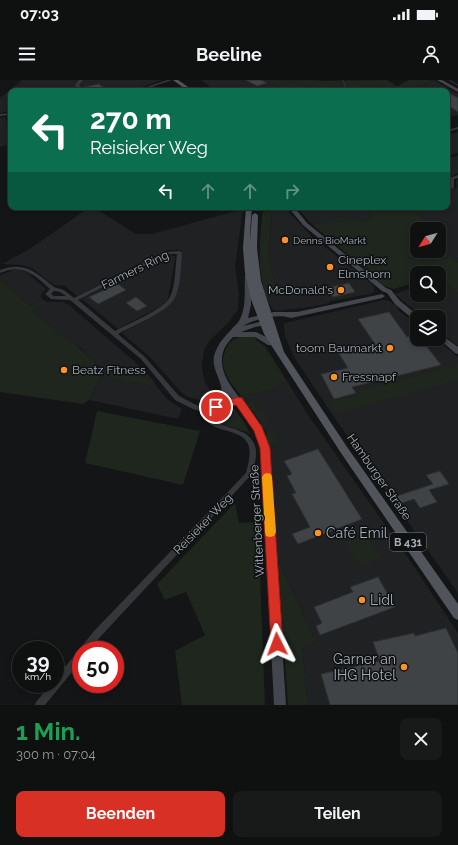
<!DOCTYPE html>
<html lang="de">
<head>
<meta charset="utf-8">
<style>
  body { margin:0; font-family:Raleway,sans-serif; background:#181919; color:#f1f3f6; height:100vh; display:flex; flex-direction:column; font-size:15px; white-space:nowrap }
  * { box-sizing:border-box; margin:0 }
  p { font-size:13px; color:#9b9d9f }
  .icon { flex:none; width:22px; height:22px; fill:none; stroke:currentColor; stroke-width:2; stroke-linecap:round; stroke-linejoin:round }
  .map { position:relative; height:625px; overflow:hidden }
  .drawer { display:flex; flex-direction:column; background:#0f1010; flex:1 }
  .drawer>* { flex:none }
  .top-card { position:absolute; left:8px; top:8px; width:442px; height:122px; border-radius:8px; box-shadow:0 2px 6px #0003,0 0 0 1px #2f3030; background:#0b6e4f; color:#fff; overflow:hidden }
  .needle { width:26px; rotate:233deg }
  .buttons { position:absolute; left:410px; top:142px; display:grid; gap:8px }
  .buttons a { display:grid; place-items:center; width:36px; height:36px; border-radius:8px; background:#0f1010; box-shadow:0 2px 6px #0003,0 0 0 1px #2f3030; font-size:20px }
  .speed { position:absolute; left:12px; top:561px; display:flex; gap:8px; font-size:20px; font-weight:700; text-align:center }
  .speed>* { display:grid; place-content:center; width:52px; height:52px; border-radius:50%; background:#0f1010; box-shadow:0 2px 6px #0003,0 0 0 1px #2f3030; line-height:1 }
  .speed small { font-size:10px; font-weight:400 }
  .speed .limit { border:6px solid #d22; background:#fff; color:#111 }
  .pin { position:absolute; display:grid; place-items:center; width:34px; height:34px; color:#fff; margin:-17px; border:2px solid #fff; border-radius:50%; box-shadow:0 1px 4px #0007 }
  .me { position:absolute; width:44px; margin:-22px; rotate:357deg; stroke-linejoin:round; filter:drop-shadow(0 0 3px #0008) }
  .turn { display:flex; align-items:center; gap:14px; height:84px; padding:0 16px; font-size:18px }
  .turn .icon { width:52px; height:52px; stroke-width:2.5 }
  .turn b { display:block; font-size:28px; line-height:34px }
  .lanes { display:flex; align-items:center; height:38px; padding:0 16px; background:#0003; justify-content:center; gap:20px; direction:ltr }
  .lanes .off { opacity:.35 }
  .round { display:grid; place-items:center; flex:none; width:42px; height:42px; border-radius:8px; background:#181919 }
  .summary { display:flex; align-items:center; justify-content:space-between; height:68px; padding:0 16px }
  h1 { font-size:24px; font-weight:700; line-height:30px; color:#1e9e55 }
  .cta { display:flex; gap:8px; margin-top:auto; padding:8px 16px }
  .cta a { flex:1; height:46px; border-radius:8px; background:#d93025; color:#fff; font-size:16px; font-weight:700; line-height:46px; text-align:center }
  .cta a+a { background:#181919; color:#f1f3f6 }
  .status { display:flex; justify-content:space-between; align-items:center; height:28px; padding:0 20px; background:#0f1010; direction:ltr }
  .status svg { height:11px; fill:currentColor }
  header { display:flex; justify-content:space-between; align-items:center; height:52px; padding:0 16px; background:#0f1010; font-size:18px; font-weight:700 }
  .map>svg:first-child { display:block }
  .built { fill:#202123 }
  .green { fill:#1e261e }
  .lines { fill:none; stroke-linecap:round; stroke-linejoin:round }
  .stream { stroke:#2a363b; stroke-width:1 }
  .building { fill:#404346; stroke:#2e2f32 }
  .street { fill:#35373b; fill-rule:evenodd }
  .secondary { fill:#43464c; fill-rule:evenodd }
  .primary { fill:#51555b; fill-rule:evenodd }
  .route { fill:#d93025; stroke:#8d1f18 }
  .slow { fill:#f59e0b }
  .poi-dot { fill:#fc9227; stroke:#0f1011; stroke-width:1.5 }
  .labels { text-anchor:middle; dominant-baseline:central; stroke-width:3; stroke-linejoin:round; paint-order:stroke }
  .far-poi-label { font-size:10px; fill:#a5aeb7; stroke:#0f1011; text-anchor:start }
  .shield { fill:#0f1011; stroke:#787f85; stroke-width:1 }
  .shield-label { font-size:11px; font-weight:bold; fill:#a5aeb7 }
  .poi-label { font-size:12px; fill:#a5aeb7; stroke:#0f1011; text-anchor:start }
  .street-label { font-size:12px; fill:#a5aeb7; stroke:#0f1011 }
  .near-poi-label { font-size:14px; fill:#a5aeb7; stroke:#0f1011; text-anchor:start }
</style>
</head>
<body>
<div class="status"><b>07:03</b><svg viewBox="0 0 49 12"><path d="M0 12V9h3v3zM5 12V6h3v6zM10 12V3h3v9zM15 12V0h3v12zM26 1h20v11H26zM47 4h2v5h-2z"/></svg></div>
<header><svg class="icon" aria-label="menu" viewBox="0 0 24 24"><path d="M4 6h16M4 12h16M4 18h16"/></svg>Beeline<svg class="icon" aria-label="person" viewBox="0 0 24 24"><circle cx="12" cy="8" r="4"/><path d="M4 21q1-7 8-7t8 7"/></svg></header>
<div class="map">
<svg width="458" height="625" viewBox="0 0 458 625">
  <rect width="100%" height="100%" fill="#141516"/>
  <g class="built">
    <polygon points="22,0 162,0 131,11 11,11 11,31 0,33 0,18"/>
    <polygon points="201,0 321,0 286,11 216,11"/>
    <polygon points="434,0 458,14 458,35 447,37 447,11 410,11"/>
    <polygon points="5,37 11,53 11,64 0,67 0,38"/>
    <polygon points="458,52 458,73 447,76 447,55"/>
    <polygon points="458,76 458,93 447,99 447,78"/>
    <polygon points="458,100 458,183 439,166 439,149 426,149 424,141 416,127 447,127 447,110 455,109 457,107 456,101"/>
    <polygon points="90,127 93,127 136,154 152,154 243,129 235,187 239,214 238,229 229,242 210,260 204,270 202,283 203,294 205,303 216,317 207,322 188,317 181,312 151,278 122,253 162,231 175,220 182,172 181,170 168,170 77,216 65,206 54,205 32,188 22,185 2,184 28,170"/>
    <polygon points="276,127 284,127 312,157 370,202 375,208 374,212 370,214 331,221 329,223 310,227 276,231 272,229 266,217 277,215 270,182 269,171 272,132"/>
    <polygon points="296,127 369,127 373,136 370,139 312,144"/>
    <polygon points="170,175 175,176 175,179 168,219 161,226 118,249 82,219"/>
    <polygon points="13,190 20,190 26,192 46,209 41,214 41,217 43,220 30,226 0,200 0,195"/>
    <polygon points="441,198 458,214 458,266 439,250 439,237 423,237 395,214 417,206 417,215 439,215 439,199"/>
    <polygon points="384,220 389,221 397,226 399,231 417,244 417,259 436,259 458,277 458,513 332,334 293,275 285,256 284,247 284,244 289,242"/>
    <polygon points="46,222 63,222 69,225 135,282 152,299 104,291 75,263 70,265 31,229"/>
    <polygon points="101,296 157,307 167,319 182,329 178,339 89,320"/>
    <polygon points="287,301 308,335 407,476 458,553 458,625 308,625 302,567 316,561 278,480 270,362 262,344 241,316 271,310"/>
  </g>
  <g class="green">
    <polygon points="268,0 287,1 290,3 300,0 306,1 387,0 397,6 409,0 434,0 410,11 307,10 286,11 287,10"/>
    <path d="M263 127H276L272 132 269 171 270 182 277 215 266 217C256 183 260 161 263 127Z"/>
    <polygon points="369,127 416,127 424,141 426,149 417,149 417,171 439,171 439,166 458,183 458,214 441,198 439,199 439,193 417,193 417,202 394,209 384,206 312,144 370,139 373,136"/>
    <polygon points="0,200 30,226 43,220 47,222 32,230 70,264 74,263 104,291 152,299 157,307 101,296 89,320 83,324 0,312"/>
    <path d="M256 256V260L265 266 287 301 271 310 241 316C231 303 218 289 225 271 227 265 231 260 237 258 243 255 251 257 256 256Z"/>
    <polygon points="458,285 458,300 335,334 328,322 358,315 359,310"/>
    <polygon points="258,319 252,322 260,334 264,333 266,345 263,349 260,341 247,324 253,320"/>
    <polygon points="233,327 244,342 251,355 247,352 216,343 209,336 210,332"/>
    <polygon points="97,331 200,351 183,405 85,383"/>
    <polygon points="271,348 276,361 278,362 286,361 286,362 272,365 270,367 272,397 270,397 268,364 265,355 268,354"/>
    <polygon points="235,423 239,443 258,442 265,625 182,625 175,571 205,555 186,512 165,520 157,504"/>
    <polygon points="367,455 381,478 361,485 359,482 357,483 345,463"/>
    <polygon points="278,480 316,561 302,567 308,625 288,625"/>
  </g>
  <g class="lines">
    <g class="stream">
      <polyline points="343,0 346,9 349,11"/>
      <polyline points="449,0 458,5"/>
    </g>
  </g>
  <g class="building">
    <polygon points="246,0 261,0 267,3 257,6"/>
    <polygon points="99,4 107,11 88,11 84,7"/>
    <polygon points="447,14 451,14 458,18 458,32 449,26 447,26"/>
    <polygon points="349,203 355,212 333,217 326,208"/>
    <polygon points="118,204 126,210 98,224 89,217"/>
    <polygon points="136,217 147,226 137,231 126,223"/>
    <polygon points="389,232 407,257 417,255 417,259 421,259 441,285 352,307 356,313 334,319 321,294 348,288 338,272 351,269 354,264 361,267 375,264 358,239"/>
    <polygon points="318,369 362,439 298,464 292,454 310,447 292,414 296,413 287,396 292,394 284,381"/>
    <polygon points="440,391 449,404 429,410 437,422 420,428 414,419 399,424 394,417 433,404 426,395"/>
    <polygon points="378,497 395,527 320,555 316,546 322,543 314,527 353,512 350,507"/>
    <polygon points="446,548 458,573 458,625 330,625 321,594 380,581 373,562 414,553 415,556"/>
  </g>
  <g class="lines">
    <g class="street">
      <polygon points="79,0 83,0 79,5 83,11 79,11 75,5"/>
      <polygon points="167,0 172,0 140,11 135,11"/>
      <polygon points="11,33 11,35 0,36 0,34"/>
      <polygon points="458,47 458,49 447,52 447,50"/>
      <polygon points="458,95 458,98 454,99 454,108 447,110 447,108 451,106 450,101 447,102 447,99"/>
      <path d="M180 171 182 172C181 186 181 205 175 218 168 232 132 246 118 254L145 277 179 316 196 325 204 327 238 319H240L241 321 240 323 207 330C214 353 247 342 255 366 258 375 254 386 252 394L101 556 89 570H81V581L45 625H35L36 622 51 604H55V599L78 571 80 570 81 567 95 550 246 393C248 385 251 376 249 367 244 345 208 357 201 331L193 329 175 320 141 279 70 220 51 219 45 214 50 209C39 199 26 186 9 190 6 191 3 192 0 193V190C25 181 35 192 53 206 55 208 58 208 61 209 66 211 70 215 74 218L165 172ZM168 174H177C175 187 176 204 170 217 164 229 128 244 115 251L78 220ZM54 211 60 212 66 216H54L51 214Z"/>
    </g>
    <g class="secondary">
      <polygon points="437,0 442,0 458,9 458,12"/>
      <polygon points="288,127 294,127 307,143 386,208 391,210 400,221 420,237 417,237 417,240 414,240 395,224 387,213 382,211 303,145"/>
      <path d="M248 193 251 195V225L248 238 274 232H297L382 214 385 216 382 218 291 238C279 233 254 239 243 246L268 240 272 242 271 244 255 247 241 252H256L274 261 275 263 274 265H268L255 257H233C227 263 222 270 222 279 221 302 243 319 255 337 261 347 266 357 269 368L286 625H274L261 368 253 348 229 315C225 321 221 331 213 329L212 327C214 323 220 319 221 314 224 302 211 290 214 276 217 265 224 257 231 250 233 247 237 244 239 241 247 227 244 210 245 195Z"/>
      <polygon points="439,253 458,267 458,274 455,273 439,259"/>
    </g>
    <g class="primary">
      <polygon points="173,0 178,0 194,11 188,11"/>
      <path d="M246 127H252C251 138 250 150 250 161L252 135 255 133 258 135 257 168 261 201 284 272 347 367 458 524V540L454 538 341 373 264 254 251 219 245 193 243 168Z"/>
    </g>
  </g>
  <polygon class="route" points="238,317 242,318 262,347 270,368 283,564 281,569 277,570 272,569 271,564 260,368 254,351 236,325 216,331 211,327 212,325"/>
  <polygon class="slow" points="267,393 271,394 272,397 276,452 274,456 270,457 266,456 265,452 262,397 264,394"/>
  <g class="poi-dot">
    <circle cx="285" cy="160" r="4"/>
    <circle cx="330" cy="187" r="4"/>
    <circle cx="341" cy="210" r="4"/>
    <circle cx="390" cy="268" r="4"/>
    <circle cx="64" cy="290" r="4"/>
    <circle cx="334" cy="297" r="4"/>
    <circle cx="318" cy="453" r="4"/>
    <circle cx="362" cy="520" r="4"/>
    <circle cx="404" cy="587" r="4"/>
  </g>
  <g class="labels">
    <g class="far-poi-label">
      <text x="293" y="160">Denns BioMarkt</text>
    </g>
    <rect class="shield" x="390" y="453" width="36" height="18" rx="3"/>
    <g class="shield-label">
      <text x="408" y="462">B 431</text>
    </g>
    <g class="poi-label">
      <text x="338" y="180">Cineplex<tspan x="338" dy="14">Elmshorn</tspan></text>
      <text x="333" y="210" text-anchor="end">McDonald's</text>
      <text x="382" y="268" text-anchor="end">toom Baumarkt</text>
      <text x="72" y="290">Beatz Fitness</text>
      <text x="342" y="297">Fressnapf</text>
    </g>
    <g class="street-label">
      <text transform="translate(135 190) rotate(-26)">Farmers Ring</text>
      <text transform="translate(379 397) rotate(55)">Hamburger Straße</text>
      <text transform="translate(257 441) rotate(-93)">Wittenberger Straße</text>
      <text transform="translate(203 444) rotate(-46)">Reisieker Weg</text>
    </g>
    <g class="near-poi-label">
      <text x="326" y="453">Café Emil</text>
      <text x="370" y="520">Lidl</text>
      <text x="396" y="579" text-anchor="end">Garner an<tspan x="396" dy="16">IHG Hotel</tspan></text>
    </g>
  </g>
</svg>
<div class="buttons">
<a><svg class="needle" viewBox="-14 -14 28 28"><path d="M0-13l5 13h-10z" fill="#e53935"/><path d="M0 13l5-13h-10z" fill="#9b9d9f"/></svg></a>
<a><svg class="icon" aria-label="search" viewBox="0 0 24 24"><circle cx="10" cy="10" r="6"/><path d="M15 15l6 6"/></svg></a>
<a><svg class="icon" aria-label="layers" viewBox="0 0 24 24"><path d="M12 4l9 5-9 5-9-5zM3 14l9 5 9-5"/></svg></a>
</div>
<div class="speed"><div>39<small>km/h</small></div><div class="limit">50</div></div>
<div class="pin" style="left:216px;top:327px;background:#d93025"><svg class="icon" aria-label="arrive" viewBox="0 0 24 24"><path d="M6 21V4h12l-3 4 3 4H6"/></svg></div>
<svg class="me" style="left:277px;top:564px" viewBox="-20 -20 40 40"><path d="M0-17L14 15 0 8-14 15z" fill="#d93025" stroke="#fff" stroke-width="4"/></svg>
<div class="top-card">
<div class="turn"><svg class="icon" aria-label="left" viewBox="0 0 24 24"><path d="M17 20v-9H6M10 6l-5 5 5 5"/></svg><div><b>270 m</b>Reisieker Weg</div></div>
<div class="lanes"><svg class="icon" aria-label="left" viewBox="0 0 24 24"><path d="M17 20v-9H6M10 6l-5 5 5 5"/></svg><svg class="icon off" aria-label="ahead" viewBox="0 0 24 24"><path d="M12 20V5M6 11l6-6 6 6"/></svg><svg class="icon off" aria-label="ahead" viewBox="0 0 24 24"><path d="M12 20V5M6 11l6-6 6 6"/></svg><svg class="icon off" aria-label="right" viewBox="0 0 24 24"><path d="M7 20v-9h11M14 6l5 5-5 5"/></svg></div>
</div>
</div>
<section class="drawer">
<div class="summary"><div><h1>1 Min.</h1><p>300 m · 07:04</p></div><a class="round"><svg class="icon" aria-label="close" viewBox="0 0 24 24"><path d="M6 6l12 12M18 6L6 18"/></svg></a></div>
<div class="cta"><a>Beenden</a><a>Teilen</a></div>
</section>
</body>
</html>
